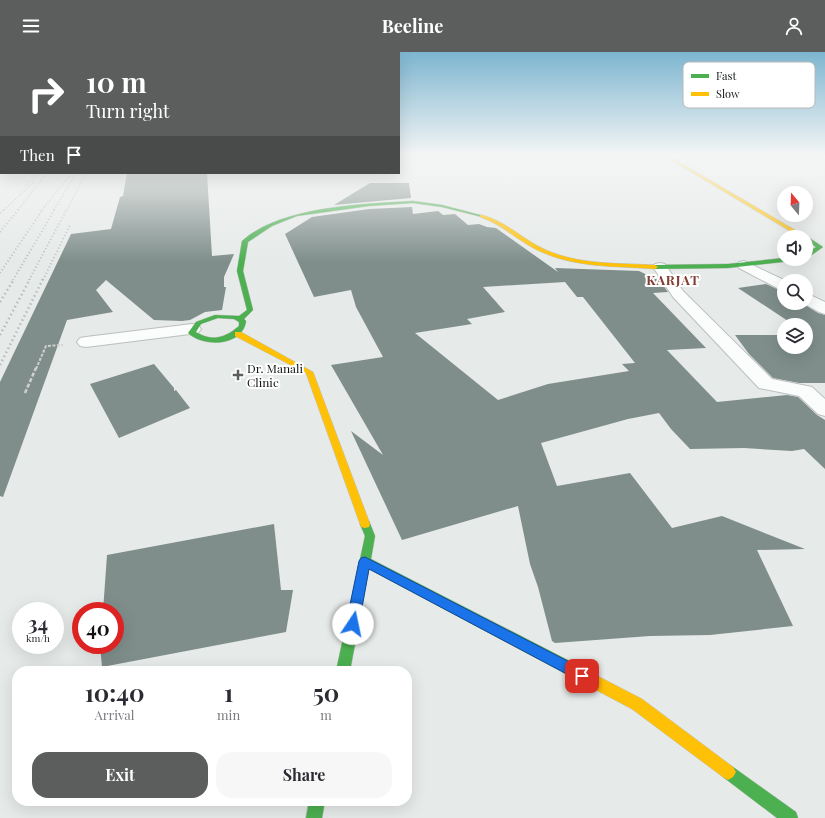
<!DOCTYPE html>
<html lang="en">
<head>
<meta charset="utf-8">
<style>
  body { margin:0; font-family:"Playfair Display",serif; background:#f7f7f7; color:#2b2b33; height:100vh; display:flex; flex-direction:column; font-size:15px; white-space:nowrap }
  * { box-sizing:border-box; margin:0 }
  p { font-size:13px; color:#7c7c81 }
  .icon { flex:none; width:22px; height:22px; fill:none; stroke:currentColor; stroke-width:2; stroke-linecap:round; stroke-linejoin:round }
  .map { position:relative; flex:1; overflow:hidden }
  .drawer { position:absolute; left:12px; top:614px; width:400px; height:140px; display:flex; flex-direction:column; background:#fff; border-radius:16px; box-shadow:0 4px 16px #0002 }
  .drawer>* { flex:none }
  .hud { position:absolute; left:0px; top:0px; width:400px; height:122px; box-shadow:0 4px 16px #0002; background:#5c5e5e; color:#fff; overflow:hidden }
  .needle { width:26px; rotate:341deg }
  .tools { position:absolute; left:777px; top:134px; display:grid; gap:8px }
  .tools a { display:grid; place-items:center; width:36px; height:36px; border-radius:50%; background:#fff; box-shadow:0 4px 16px #0002; font-size:20px }
  .speed { position:absolute; left:12px; top:550px; display:flex; gap:8px; font-size:20px; font-weight:700; text-align:center }
  .speed>* { display:grid; place-content:center; width:52px; height:52px; border-radius:50%; background:#fff; box-shadow:0 4px 16px #0002; line-height:1 }
  .speed small { font-size:10px; font-weight:400 }
  .speed .limit { border:6px solid #d22; background:#fff; color:#111 }
  .pin { position:absolute; display:grid; place-items:center; width:34px; height:34px; color:#fff; margin:-17px; border-radius:8px; box-shadow:0 2px 6px #0006 }
  .me { position:absolute; width:44px; margin:-22px; rotate:11deg; stroke-linejoin:round; filter:drop-shadow(0 0 3px #0008) }
  .turn { display:flex; align-items:center; gap:14px; height:84px; padding:0 20px; font-size:18px }
  .turn .icon { width:52px; height:52px; stroke-width:2.5 }
  .turn b { display:block; font-size:28px; line-height:34px }
  .then { display:flex; align-items:center; height:38px; padding:0 20px; background:#0003; gap:8px; font-size:15px }
  .eta { display:flex; justify-content:space-evenly; align-items:center; height:68px; text-align:center }
  .eta b { font-size:24px; font-weight:700; line-height:28px }
  .action { display:flex; gap:8px; margin-top:auto; padding:8px 20px }
  .action a { flex:1; height:46px; border-radius:16px; background:#5c5e5e; color:#fff; font-size:16px; font-weight:700; line-height:46px; text-align:center }
  .action a+a { background:#f7f7f7; color:#2b2b33 }
  header { display:flex; justify-content:space-between; align-items:center; height:52px; padding:0 20px; background:#5c5e5e; color:#fff; font-size:18px; font-weight:700 }
  .map>svg:first-child { display:block }
  .building { fill:#7f8e8b; fill-rule:evenodd }
  .lines { fill:none; stroke-linecap:round; stroke-linejoin:round }
  .street-casing { stroke:#bcbfbe; stroke-width:2 }
  .fast-casing { stroke:#bcbfbe; stroke-width:1 }
  .slow-casing { stroke:#bcbfbe; stroke-width:1 }
  .path-far1 { stroke:#d0d0d0; stroke-width:2; stroke-dasharray:3 1.5; stroke-linecap:butt }
  .path { stroke:#d0d0d0; stroke-width:2.5; stroke-dasharray:4 2; stroke-linecap:butt }
  .street { fill:#fbfcfc; fill-rule:evenodd }
  .fast { fill:#4caf50; fill-rule:evenodd }
  .slow { fill:#ffc107; fill-rule:evenodd }
  .rail-far2 { stroke:#bababa; stroke-width:1.5; stroke-dasharray:1 2; stroke-linecap:butt }
  .rail-far1 { stroke:#bababa; stroke-width:2; stroke-dasharray:1 2.5; stroke-linecap:butt }
  .rail { stroke:#bababa; stroke-width:2.5; stroke-dasharray:1.5 3; stroke-linecap:butt }
  .route { fill:#1a73e8; stroke:#114b97 }
  .poi-dot { fill:#5c5e5e; stroke:#fff; stroke-width:1.5 }
  .labels { text-anchor:middle; dominant-baseline:central; stroke-width:4; stroke-linejoin:round; paint-order:stroke }
  .poi-label { font-size:12px; fill:#111313; stroke:#fff; text-anchor:start }
  .far-district-label { font-size:13px; font-weight:bold; letter-spacing:1px; fill:#833d32; stroke:#fff }
  .key { fill:#fff; stroke:#b8b8b8; stroke-width:1 }
  .key-label { font-size:11px; fill:#111313 }
</style>
</head>
<body>
<header><svg class="icon" aria-label="menu" viewBox="0 0 24 24"><path d="M4 6h16M4 12h16M4 18h16"/></svg>Beeline<svg class="icon" aria-label="person" viewBox="0 0 24 24"><circle cx="12" cy="8" r="4"/><path d="M4 21q1-7 8-7t8 7"/></svg></header>
<div class="map">
<svg width="825" height="766" viewBox="0 0 825 766">
  <rect width="100%" height="100%" fill="#e6eae9"/>
  <g class="building">
    <polygon points="127,121 207,121 212,204 234,202 224,225 224,235 226,235 222,258 205,260 190,268 182,269 154,268 106,228 96,238 113,260 67,268 3,445 0,444 0,330 71,182 111,177 120,145 123,144"/>
    <polygon points="370,131 409,131 411,146 334,153"/>
    <path d="M412 155 413 162 438 159 443 163 455 162 468 173 479 172 487 175 496 176 558 220 555 216 639 219 660 229 668 240 653 241 706 296 667 298 717 350 787 343 798 345 817 363 825 368V417L804 397 792 399 744 396 690 397 671 377 659 361 628 367 541 391 557 434 630 421 672 476 722 464 805 497 757 498 793 574 710 583 650 584 555 591 552 589 538 535 530 512 518 454 402 488 351 379 383 403 331 313 383 305 356 255 351 238 314 245 285 182 312 165 369 157ZM565 230 577 245H583L635 311 622 312 629 319 548 332 498 348 415 281 472 272 467 267 505 260 483 235Z"/>
    <polygon points="766,232 784,240 784,251 802,251 818,261 825,263 825,331 799,331 773,326 749,302 735,283 784,283 784,295 806,295 806,284 811,284 806,280 806,273 794,273 738,236"/>
    <polygon points="154,312 174,336 174,339 176,338 190,356 119,386 90,332"/>
    <polygon points="274,472 281,538 293,538 286,580 102,615 100,593 115,593 115,559 103,559 107,503"/>
  </g>
  <g class="lines">
    <g class="street-casing">
      <g id="street">
        <polygon points="744,209 786,229 784,229 784,239 779,237 739,216 737,213 739,210"/>
        <polygon points="660,211 665,212 683,239 772,327 812,335 825,347 825,364 818,362 799,344 759,336 673,245 653,215 655,212"/>
        <polygon points="806,241 825,250 825,262 819,260 803,251 806,251"/>
        <polygon points="192,272 198,273 201,277 198,281 86,295 80,294 77,290 80,286 86,285"/>
      </g>
    </g>
    <g class="fast-casing">
      <g id="fast">
        <path d="M413 149 442 153 484 164 482 165 442 155 413 151 369 154 297 164 272 174 248 190 243 219 253 258 244 267 246 269C243 294 204 296 188 281L196 270 215 263 239 264 247 258 237 219 242 189C281 154 363 152 413 149ZM218 266 234 267 239 270V274C225 286 212 290 196 280L201 272Z"/>
        <polygon points="804,185 808,185 823,195 806,207 806,202 816,195 806,188 806,185"/>
        <polygon points="784,206 794,207 791,209 728,216 655,217 652,215 655,213 728,212"/>
        <polygon points="365,468 369,469 375,484 371,507 591,620 593,625 591,630 586,632 581,630 369,517 350,619 336,619 365,484 360,472 361,469"/>
        <polygon points="728,712 733,715 796,760 798,766 777,766 723,725 720,720 723,715"/>
        <polygon points="309,749 325,749 322,766 306,766"/>
      </g>
    </g>
    <g class="slow-casing">
      <g id="slow">
        <polygon points="663,103 667,103 807,185 800,185"/>
        <path d="M482 163C506 169 523 188 546 198 580 213 619 211 655 213L658 215 655 217C618 214 579 216 544 201 521 192 504 173 480 165V163Z"/>
        <polygon points="235,280 241,280 313,320 370,472 369,475 365,476 361,475 360,472 306,321 235,284"/>
        <polygon points="586,618 642,647 733,715 736,720 733,725 728,728 723,725 632,657 581,630 579,625 581,620"/>
      </g>
    </g>
    <polyline class="path-far1" points="36,317 46,294 63,293"/>
    <polyline class="path" points="25,341 36,316"/>
    <use href="#street" class="street"/>
    <use href="#fast" class="fast"/>
    <use href="#slow" class="slow"/>
    <g class="rail-far2">
      <polyline points="26,133 37,121"/>
      <polyline points="4,158 34,130"/>
      <polyline points="18,158 47,121"/>
      <polyline points="42,158 70,123"/>
      <polyline points="54,158 76,121"/>
      <polyline points="67,158 86,121"/>
    </g>
    <g class="rail-far1">
      <polyline points="0,161 5,157"/>
      <polyline points="0,180 19,157"/>
      <polyline points="0,221 43,157"/>
      <polyline points="13,228 55,157"/>
      <polyline points="29,228 67,157"/>
      <polyline points="43,228 70,173"/>
    </g>
    <g class="rail">
      <polyline points="0,250 14,227"/>
      <polyline points="0,283 30,227"/>
      <polyline points="0,313 43,227"/>
    </g>
  </g>
  <linearGradient id="sky" x2="0" y2="1"><stop stop-color="#7db5d0"/><stop offset="0.49" stop-color="#f4f6f5"/><stop offset="1" stop-color="#f4f6f5" stop-opacity="0"/></linearGradient>
  <rect width="825" height="210" fill="url(#sky)"/>
  <polygon class="route" points="365,505 587,619 589,624 587,628 582,630 578,628 369,517 359,572 357,576 353,578 348,576 346,572 359,509 361,506"/>
  <path class="poi-dot" d="M236 317h4v4h4v4h-4v4h-4v-4h-4v-4h4z"/>
  <g class="labels">
    <g class="poi-label">
      <text x="247" y="316">Dr. Manali<tspan x="247" dy="14">Clinic</tspan></text>
    </g>
    <g class="far-district-label">
      <text x="673" y="227">KARJAT</text>
    </g>
  </g>
  <rect x="683" y="10" width="132" height="46" rx="6" class="key"/>
  <rect x="691" y="22" width="18" height="4" fill="#4caf50"/>
  <rect x="691" y="40" width="18" height="4" fill="#ffc107"/>
  <g class="key-label">
    <text x="716" y="28">Fast</text>
    <text x="716" y="46">Slow</text>
  </g>
</svg>
<div class="tools">
<a><svg class="needle" viewBox="-14 -14 28 28"><path d="M0-13l5 13h-10z" fill="#e53935"/><path d="M0 13l5-13h-10z" fill="#7c7c81"/></svg></a>
<a><svg class="icon" aria-label="sound" viewBox="0 0 24 24"><path d="M4 9h4l5-4v14l-5-4H4zM17 9q2 3 0 6"/></svg></a>
<a><svg class="icon" aria-label="search" viewBox="0 0 24 24"><circle cx="10" cy="10" r="6"/><path d="M15 15l6 6"/></svg></a>
<a><svg class="icon" aria-label="layers" viewBox="0 0 24 24"><path d="M12 4l9 5-9 5-9-5zM3 14l9 5 9-5"/></svg></a>
</div>
<div class="speed"><div>34<small>km/h</small></div><div class="limit">40</div></div>
<div class="pin" style="left:582px;top:624px;background:#d93025"><svg class="icon" aria-label="arrive" viewBox="0 0 24 24"><path d="M6 21V4h12l-3 4 3 4H6"/></svg></div>
<svg class="me" style="left:353px;top:572px" viewBox="-20 -20 40 40"><circle r="19" fill="#fff"/><path d="M0-13L10 11 0 6-10 11z" fill="#1a73e8"/></svg>
<div class="hud">
<div class="turn"><svg class="icon" aria-label="right" viewBox="0 0 24 24"><path d="M7 20v-9h11M14 6l5 5-5 5"/></svg><div><b>10 m</b>Turn right</div></div>
<div class="then">Then<svg class="icon" aria-label="arrive" viewBox="0 0 24 24"><path d="M6 21V4h12l-3 4 3 4H6"/></svg></div>
</div>
<section class="drawer">
<div class="eta">
<div><b>10:40</b><p>Arrival</p></div>
<div><b>1</b><p>min</p></div>
<div><b>50</b><p>m</p></div>
</div>
<div class="action"><a>Exit</a><a>Share</a></div>
</section>
</div>
</body>
</html>
